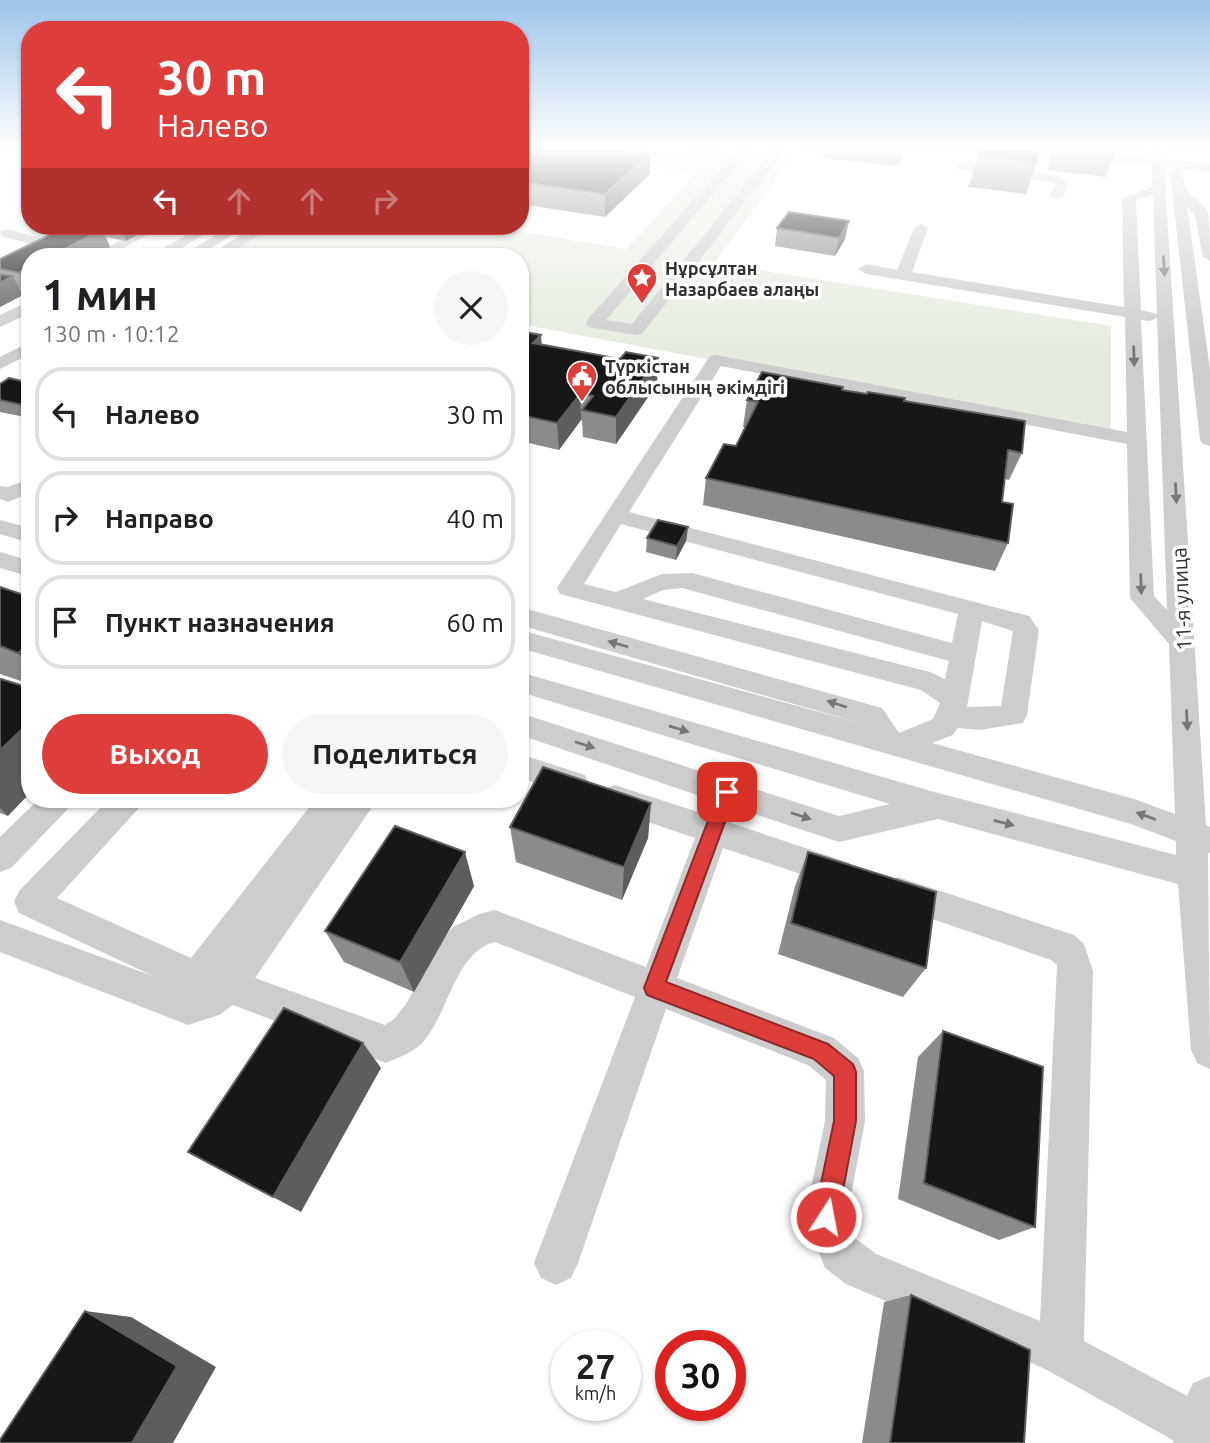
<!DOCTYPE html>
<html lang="ru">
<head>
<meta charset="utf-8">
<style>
  body { margin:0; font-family:Ubuntu,sans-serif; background:#f6f6f6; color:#202124; height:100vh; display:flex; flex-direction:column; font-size:26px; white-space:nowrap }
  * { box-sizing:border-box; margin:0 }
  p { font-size:23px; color:#757577 }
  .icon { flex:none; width:38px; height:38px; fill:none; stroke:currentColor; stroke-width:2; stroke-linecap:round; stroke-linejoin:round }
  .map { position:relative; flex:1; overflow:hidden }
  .drawer { position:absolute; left:21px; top:248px; width:508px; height:560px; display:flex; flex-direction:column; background:#fff; border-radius:28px; box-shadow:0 2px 5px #0004 }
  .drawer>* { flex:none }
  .guide { position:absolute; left:21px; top:21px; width:508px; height:214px; border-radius:28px; box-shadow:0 2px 5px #0004; background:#de3e3b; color:#fff; overflow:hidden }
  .speed { position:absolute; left:550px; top:1330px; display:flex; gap:14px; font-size:35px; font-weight:700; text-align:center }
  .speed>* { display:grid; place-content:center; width:91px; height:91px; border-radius:50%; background:#fff; box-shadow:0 2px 5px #0004; line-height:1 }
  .speed small { font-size:18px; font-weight:400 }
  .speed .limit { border:10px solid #d22; background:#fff; color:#111 }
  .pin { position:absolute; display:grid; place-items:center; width:60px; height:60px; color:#fff; margin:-30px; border-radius:14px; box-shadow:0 4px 10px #0006 }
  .me { position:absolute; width:77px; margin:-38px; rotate:11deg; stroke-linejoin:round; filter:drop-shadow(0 0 5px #0008) }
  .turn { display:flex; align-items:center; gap:24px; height:147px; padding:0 21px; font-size:32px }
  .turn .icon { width:91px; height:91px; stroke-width:2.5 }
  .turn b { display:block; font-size:49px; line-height:60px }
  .lanes { display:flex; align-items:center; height:66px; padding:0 21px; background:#0003; justify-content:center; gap:35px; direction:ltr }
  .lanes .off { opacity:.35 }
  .round { display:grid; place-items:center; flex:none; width:74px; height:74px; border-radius:37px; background:#f6f6f6 }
  .overview { display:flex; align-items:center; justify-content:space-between; height:119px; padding:0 21px }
  h1 { font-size:42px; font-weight:600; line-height:52px }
  .primary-button { display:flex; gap:14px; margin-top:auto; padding:14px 21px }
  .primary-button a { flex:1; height:80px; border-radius:42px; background:#de3e3b; color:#fff; font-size:28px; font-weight:600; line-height:80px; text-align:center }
  .primary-button a+a { background:#f6f6f6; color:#202124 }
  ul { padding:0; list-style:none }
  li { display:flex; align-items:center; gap:21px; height:94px; margin:0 14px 10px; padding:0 7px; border:4px solid #e0e0e0; border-radius:28px }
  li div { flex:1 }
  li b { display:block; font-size:26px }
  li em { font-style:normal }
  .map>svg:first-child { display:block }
  .green { fill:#e5ecdf }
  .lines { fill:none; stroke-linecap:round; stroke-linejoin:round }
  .minor { fill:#cdcdcd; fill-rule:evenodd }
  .wall { fill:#8b8b8b }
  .shaded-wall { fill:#5d5d5d }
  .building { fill:#171717; stroke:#5d5d5d; stroke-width:2 }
  .oneway { fill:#777 }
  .route { fill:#de3e3b; stroke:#902826; stroke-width:2 }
  .labels { text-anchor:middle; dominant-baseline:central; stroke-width:7; stroke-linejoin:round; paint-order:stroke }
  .far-poi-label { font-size:18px; font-weight:bold; fill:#303030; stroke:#fff; text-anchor:start }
  .street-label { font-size:21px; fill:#303030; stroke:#fff }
</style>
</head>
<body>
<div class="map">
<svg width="1210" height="1443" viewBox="0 0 1210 1443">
  <rect width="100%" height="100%" fill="#fff"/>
  <polygon class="green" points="547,149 669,149 713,154 719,149 798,149 714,263 1111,326 1111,435 520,324 520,257 222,257 275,226 485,226 626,249 696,173 543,152"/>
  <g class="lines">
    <g class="minor">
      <polygon points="520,149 533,156 520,166"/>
      <polygon points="739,149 751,149 606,320 632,324 774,149 786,149 642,334 636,335 588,327 586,323 588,319"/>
      <path d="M1028 149H1064L1151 158V149H1163L1164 159 1210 164V172L1164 167 1206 825 1210 827V853H1208L1210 1069 1197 1063 1191 1050 1178 884 938 819 839 842 736 808 731 823 850 863 855 873 850 883 839 887 723 848 677 978 834 1038 858 1058 864 1071 865 1121 847 1217 855 1238 876 1254 1040 1321 1057 965 1051 960 886 903 882 892 886 881 898 877 1074 935 1084 944 1093 971 1084 1341 1187 1396 1193 1383 1210 1376V1443H1173V1440L1045 1369 846 1284 825 1268 805 1217 825 1121 826 1080 808 1065 666 1009 578 1263 571 1278 556 1285 541 1278 534 1263 635 997 495 942C454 951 448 1019 420 1045 411 1053 397 1058 386 1063L233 1005 219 1015 188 1025 0 952V920L153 976 19 913 14 902 19 891 108 800H142L138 809 57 898 191 958 315 800H377L255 978 385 1025 394 1019 406 1004 442 940 453 927 479 914 495 910 646 967 695 838 604 807 600 798 604 789 615 785 704 814 709 799 520 735V713L839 816 890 804 520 692V672L938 793 1176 855V841L1131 824 520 648V630L863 724 520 625V607L882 708 899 733 933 719 940 703 921 690 560 594 557 588 710 356 716 355 1127 432 1125 317 866 274 858 269 866 264 897 270 914 228 921 224 928 228 912 272 1124 307 1122 198 1152 187V165L1034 153ZM1153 195 1157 314 1141 310 1136 200ZM1157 318 1167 610 1154 596 1141 320 1150 321ZM721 366 1127 444 1130 598 1169 644 1175 814 1134 799 932 743 953 735 958 728 980 730 1023 723 1027 715 1039 630 1029 616 629 512ZM621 524 958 614 952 643 692 573 662 574 616 592 584 584ZM682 588 949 661 945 679 930 672 643 599 663 590ZM982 621 1013 631 1001 706 967 707Z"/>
      <polygon points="960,162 1055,175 1068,183 1064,196 1057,200 1050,196 1055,184 1052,182 956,169 956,163"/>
      <path d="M1176 168 1182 172C1186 201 1195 192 1208 212 1210 223 1210 248 1210 261L1203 257 1195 215 1187 207 1210 369V446L1203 444 1200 440 1170 172Z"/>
      <polygon points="146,226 163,226 108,257 90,257"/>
      <polygon points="202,226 219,226 166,257 148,257"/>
      <polygon points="230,226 247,226 205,252 200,253 193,249"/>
      <polygon points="256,226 273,226 233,252 223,252 221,249 223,246"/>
      <polygon points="6,229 49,240 51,243 0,272 0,261 31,244 1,236 0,231"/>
      <polygon points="30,301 30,313 0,327 0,315"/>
      <polygon points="30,342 30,354 0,369 0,357"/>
      <polygon points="30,479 30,493 8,502 0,499 0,486 7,487"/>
      <polygon points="0,520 30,528 30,543 0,534"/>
      <polygon points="0,552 30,561 30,577 0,568"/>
      <polygon points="520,754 585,775 589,784 585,793 574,796 520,778"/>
      <polygon points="38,800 72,800 68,809 11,868 0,872 0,837"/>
    </g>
  </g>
  <g class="wall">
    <polygon points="824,149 904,149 898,166 823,158"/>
    <polygon points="980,149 1037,162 1026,194 968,187"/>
    <polygon points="1053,149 1117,149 1105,177 1048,170 1050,156"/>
    <polygon points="650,153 650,174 605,217 520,204 520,157"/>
    <polygon points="43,226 151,226 152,227 126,241 106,237 110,247 29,291 20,289 23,295 0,307 0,259 60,230"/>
    <polygon points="777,228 845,239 835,256 775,246"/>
    <polygon points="520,331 542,345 620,359 657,384 616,444 583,437 582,421 581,420 559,450 520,441"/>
    <polygon points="30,383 30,425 25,417 0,412 0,384"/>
    <polygon points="843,390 904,401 1022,453 1009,480 1005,479 1002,502 1008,543 995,571 703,505 706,478 736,446 746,427 743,427 747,400"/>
    <polygon points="688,527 686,541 676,560 646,552 647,538"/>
    <polygon points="0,587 30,597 30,684 0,674"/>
    <polygon points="0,680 8,816 0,813"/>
    <polygon points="651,803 648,838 622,900 516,862 510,827"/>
    <polygon points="808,852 926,968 903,997 778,954 795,886"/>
    <polygon points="474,886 414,992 344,962 325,931"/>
    <polygon points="943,1031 1035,1227 999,1240 898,1199 918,1057"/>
    <polygon points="911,1295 1024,1443 862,1443 884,1302"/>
  </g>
  <g class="shaded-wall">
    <polygon points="902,149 904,149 898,166 902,150"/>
    <polygon points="650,153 650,174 605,217 605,194"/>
    <polygon points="849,221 845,239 835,256 839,238"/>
    <polygon points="120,226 151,226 152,227 126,241"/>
    <polygon points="102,230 110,247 92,257 49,257"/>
    <polygon points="30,267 30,291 29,291 19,273"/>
    <polygon points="13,276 23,295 0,307 0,283"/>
    <polygon points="541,335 543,361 533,343"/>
    <polygon points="658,358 657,384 616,444 616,417"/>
    <polygon points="580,394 581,420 559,450 557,423"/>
    <polygon points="30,400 30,417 23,405"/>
    <polygon points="688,527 686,541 676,560 677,546"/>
    <polygon points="30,643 30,667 18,653"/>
    <polygon points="30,722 30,793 8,816 0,808 0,750"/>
    <polygon points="651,803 648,838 622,900 624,867"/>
    <polygon points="465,852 474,886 414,992 400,962"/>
    <polygon points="363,1043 381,1068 301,1212 273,1197"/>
    <polygon points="85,1311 131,1317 216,1367 173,1443 132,1443"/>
  </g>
  <g class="building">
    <polygon points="531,149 619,149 650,153 605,194 520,182 520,157"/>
    <polygon points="980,149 1039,149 1037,162 978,155"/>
    <polygon points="789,212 849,221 839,238 777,228"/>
    <polygon points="68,226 80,226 102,230 49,257 30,257 30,267 19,273 0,269 0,259"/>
    <polygon points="0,274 13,276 0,283"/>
    <polygon points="520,331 541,335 533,343 620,359 626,352 658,358 616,417 582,410 593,396 580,394 557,423 520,415"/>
    <polygon points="762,372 843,387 842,390 867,394 868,392 905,398 904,401 1025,421 1022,453 1008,450 1002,502 1013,504 1008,543 706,478 724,444 736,446 758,402 747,400"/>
    <polygon points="9,378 30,383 30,400 23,405 0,400 0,384"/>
    <polygon points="658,520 688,527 677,546 647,538"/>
    <polygon points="0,587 30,597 30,643 18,653 0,646"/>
    <polygon points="1,679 30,688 30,722 0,750 0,680"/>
    <polygon points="543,767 651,803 624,867 510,827"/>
    <polygon points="395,826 465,852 400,962 325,931"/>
    <polygon points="808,852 936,892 926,968 791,923"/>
    <polygon points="284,1008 363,1043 273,1197 188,1152"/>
    <polygon points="943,1031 1043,1067 1035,1227 924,1183"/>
    <polygon points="911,1295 1030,1350 1024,1443 890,1443"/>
    <polygon points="85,1311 177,1366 132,1443 0,1443 0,1440"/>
  </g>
  <defs><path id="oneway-solid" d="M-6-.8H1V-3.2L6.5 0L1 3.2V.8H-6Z" transform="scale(1.75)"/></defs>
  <g class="oneway">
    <use href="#oneway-solid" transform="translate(1164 266) rotate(87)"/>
    <use href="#oneway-solid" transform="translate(1134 356) rotate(88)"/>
    <use href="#oneway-solid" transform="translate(1176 493) rotate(87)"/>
    <use href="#oneway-solid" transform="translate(1141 584) rotate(88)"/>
    <use href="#oneway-solid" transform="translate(618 644) rotate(-164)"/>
    <use href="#oneway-solid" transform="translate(837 704) rotate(-162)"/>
    <use href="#oneway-solid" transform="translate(1187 720) rotate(87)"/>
    <use href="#oneway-solid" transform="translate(679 729) rotate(17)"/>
    <use href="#oneway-solid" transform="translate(585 745) rotate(18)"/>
    <use href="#oneway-solid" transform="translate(801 816) rotate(18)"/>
    <use href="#oneway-solid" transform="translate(1146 816) rotate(-160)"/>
    <use href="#oneway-solid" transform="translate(1004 823) rotate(14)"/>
  </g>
  <linearGradient id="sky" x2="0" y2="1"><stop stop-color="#9dc4e9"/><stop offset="0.42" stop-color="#fff"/><stop offset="1" stop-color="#fff" stop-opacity="0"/></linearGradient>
  <rect width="1210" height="351" fill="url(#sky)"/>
  <polygon class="route" points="727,785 733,787 736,792 666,982 828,1044 853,1064 856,1072 856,1121 838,1217 834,1226 826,1229 817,1226 814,1217 834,1121 834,1076 814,1059 647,995 644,988 719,792 721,787"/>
  <defs>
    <g id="sight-pin" transform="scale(1.575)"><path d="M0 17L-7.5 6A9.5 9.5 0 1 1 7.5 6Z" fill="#de3e3b" stroke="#fff"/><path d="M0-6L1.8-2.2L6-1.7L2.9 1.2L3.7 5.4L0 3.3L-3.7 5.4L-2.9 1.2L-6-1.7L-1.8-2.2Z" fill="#fff"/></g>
    <g id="civic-pin" transform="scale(1.575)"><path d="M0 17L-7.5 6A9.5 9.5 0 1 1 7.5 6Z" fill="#de3e3b" stroke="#fff"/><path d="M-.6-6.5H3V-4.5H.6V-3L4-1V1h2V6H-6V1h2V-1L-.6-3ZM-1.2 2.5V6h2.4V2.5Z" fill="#fff"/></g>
  </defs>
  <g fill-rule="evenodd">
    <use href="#sight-pin" x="642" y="278"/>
    <use href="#civic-pin" x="582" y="376"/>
  </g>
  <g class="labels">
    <g class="far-poi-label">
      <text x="665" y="268">Нұрсұлтан<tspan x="665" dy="21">Назарбаев алаңы</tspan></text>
      <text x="605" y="366">Түркістан<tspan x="605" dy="21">облысының әкімдігі</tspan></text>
    </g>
    <g class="street-label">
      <text transform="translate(1181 599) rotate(-93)">11-я улица</text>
    </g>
  </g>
</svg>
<div class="speed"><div>27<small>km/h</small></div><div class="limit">30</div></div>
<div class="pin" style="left:727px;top:792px;background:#d93025"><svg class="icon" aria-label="arrive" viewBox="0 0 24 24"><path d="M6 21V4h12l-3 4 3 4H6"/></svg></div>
<svg class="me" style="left:826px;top:1217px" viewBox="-20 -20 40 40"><circle r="17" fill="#de3e3b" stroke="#fff" stroke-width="3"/><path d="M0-11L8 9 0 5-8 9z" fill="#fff"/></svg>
<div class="guide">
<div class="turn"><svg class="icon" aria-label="left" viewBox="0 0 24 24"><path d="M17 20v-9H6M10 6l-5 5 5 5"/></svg><div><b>30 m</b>Налево</div></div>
<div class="lanes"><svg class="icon" aria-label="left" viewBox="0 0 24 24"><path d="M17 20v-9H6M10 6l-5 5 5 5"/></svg><svg class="icon off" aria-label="ahead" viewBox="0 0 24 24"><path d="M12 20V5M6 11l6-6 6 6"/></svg><svg class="icon off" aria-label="ahead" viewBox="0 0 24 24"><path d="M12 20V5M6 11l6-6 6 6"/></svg><svg class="icon off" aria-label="right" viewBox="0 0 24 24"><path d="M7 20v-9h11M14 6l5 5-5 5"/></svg></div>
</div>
<section class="drawer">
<div class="overview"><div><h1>1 мин</h1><p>130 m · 10:12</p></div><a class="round"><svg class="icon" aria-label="close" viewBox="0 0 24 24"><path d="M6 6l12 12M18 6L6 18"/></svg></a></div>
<ul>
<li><svg class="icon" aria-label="left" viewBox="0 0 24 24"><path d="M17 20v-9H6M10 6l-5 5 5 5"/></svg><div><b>Налево</b></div><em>30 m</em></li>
<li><svg class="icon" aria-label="right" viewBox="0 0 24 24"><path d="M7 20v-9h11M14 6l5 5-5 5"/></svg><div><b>Направо</b></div><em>40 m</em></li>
<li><svg class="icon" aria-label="arrive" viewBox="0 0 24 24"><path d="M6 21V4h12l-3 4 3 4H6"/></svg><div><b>Пункт назначения</b></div><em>60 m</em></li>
</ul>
<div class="primary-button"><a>Выход</a><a>Поделиться</a></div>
</section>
</div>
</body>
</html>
